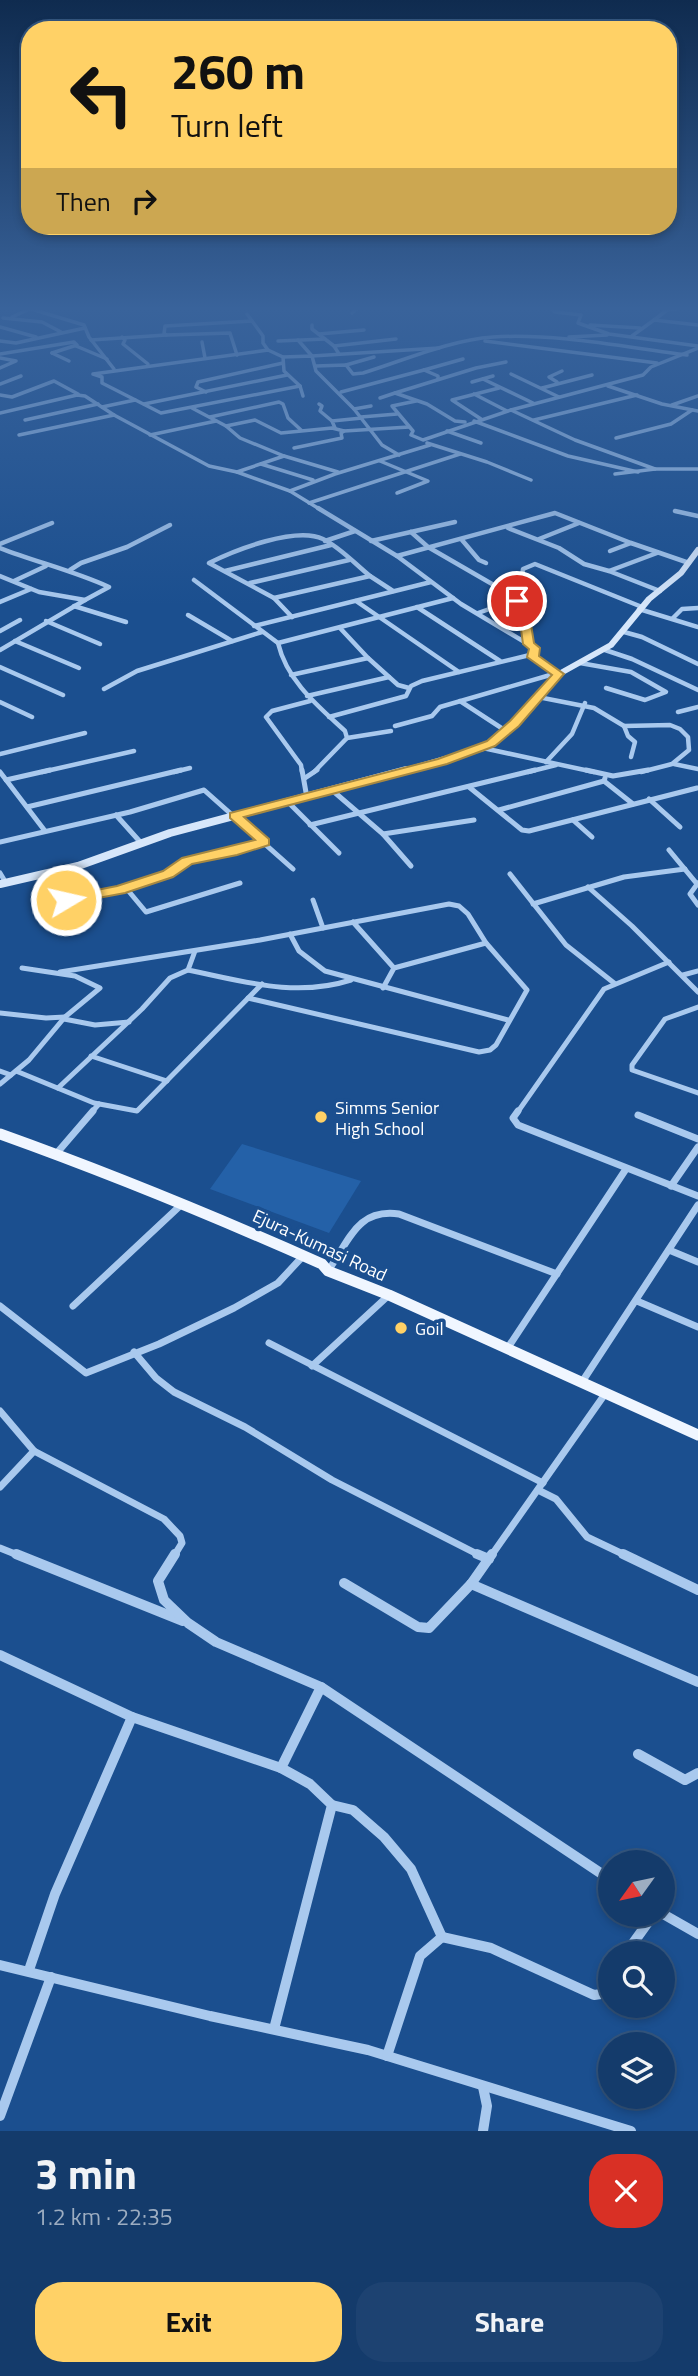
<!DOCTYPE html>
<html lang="en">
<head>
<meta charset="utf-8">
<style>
  body { margin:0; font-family:"Titillium Web",sans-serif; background:#1d4271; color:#f1f3f6; height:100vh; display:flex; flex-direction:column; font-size:26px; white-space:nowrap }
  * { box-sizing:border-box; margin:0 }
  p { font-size:23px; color:#9dadc1 }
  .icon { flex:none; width:38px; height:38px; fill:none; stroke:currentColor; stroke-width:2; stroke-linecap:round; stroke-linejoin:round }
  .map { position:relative; height:2131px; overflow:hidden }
  .panel { display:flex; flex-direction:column; background:#143b6b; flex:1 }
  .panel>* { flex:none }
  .hud { position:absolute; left:21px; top:21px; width:656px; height:214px; border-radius:28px; box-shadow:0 4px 10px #0003,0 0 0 2px #33557e; background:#ffd166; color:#111; overflow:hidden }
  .needle { width:46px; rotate:237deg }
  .fabs { position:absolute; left:598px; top:1850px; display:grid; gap:14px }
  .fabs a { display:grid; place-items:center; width:77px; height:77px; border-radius:50%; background:#143b6b; box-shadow:0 4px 10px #0003,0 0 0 2px #33557e; font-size:35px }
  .pin { position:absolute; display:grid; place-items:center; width:60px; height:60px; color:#fff; margin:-30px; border:4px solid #fff; border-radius:50%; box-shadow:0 2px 7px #0007 }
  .me { position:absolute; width:77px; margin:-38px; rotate:81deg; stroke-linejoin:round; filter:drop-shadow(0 0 5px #0008) }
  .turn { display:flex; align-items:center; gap:24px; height:147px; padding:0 35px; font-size:32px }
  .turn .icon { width:91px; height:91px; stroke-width:2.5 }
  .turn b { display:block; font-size:49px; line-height:60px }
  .then { display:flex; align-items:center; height:66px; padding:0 35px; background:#0003; gap:14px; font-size:26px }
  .round { display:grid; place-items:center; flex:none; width:74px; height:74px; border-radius:28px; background:#1d4271 }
  .head { display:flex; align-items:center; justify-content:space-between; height:119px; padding:0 35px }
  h1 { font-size:42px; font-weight:700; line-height:52px }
  .cta { display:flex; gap:14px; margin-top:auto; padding:14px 35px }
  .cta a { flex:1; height:80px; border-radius:28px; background:#ffd166; color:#111; font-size:28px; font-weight:700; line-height:80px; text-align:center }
  .cta a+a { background:#1d4271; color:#f1f3f6 }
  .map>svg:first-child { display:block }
  .green { fill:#2461a8 }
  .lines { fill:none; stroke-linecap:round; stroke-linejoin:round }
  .street-far4 { stroke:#a9c9ee; stroke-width:3.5 }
  .street-far3 { stroke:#a9c9ee; stroke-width:4.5 }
  .street-far2 { stroke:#a9c9ee; stroke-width:5 }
  .street-far1 { stroke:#a9c9ee; stroke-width:7 }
  .street { stroke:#a9c9ee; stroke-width:10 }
  .secondary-far1 { stroke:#d6e6fa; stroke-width:6 }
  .secondary { stroke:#d6e6fa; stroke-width:8 }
  .primary { stroke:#f0f6ff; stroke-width:11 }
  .route { fill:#ffd166; stroke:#a68842; stroke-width:2 }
  .poi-dot { fill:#ffd166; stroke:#1b4f8f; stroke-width:2.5 }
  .labels { text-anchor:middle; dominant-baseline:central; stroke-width:7; stroke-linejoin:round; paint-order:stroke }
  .poi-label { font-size:18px; fill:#fff; stroke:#1b4f8f; text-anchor:start }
  .street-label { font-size:18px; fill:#fff; stroke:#1b4f8f }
</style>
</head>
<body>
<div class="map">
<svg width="698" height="2131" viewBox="0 0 698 2131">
  <rect width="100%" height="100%" fill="#1b4f8f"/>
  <polygon class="green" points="242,1144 361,1181 329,1233 210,1189"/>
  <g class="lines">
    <g class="street-far4">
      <polyline points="550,307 555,312 581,315 578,323 609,334 698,346"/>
      <polyline points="31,309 84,325 89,337 114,369"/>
      <polyline points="352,313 359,307"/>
      <polyline points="247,314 263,336 263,343 268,350"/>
      <polyline points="12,317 34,307"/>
      <polyline points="3,318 42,322 61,332"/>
      <polyline points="654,320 667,310 689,307"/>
      <polyline points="312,325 312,329 334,346"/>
      <polyline points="590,325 640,328"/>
      <polyline points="0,327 36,337"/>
      <polyline points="319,334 364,330"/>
      <polyline points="632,336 654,320 698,325"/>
      <polyline points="122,337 125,340 123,344 148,364"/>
      <polyline points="569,337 607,335"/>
      <polyline points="91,340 166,335"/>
      <polyline points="298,340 312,356 439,348"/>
      <polyline points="0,341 16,343 85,328"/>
      <polyline points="278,341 325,339"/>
      <polyline points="485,341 657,363"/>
      <polyline points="202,342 205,358"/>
      <polyline points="76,346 107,359"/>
      <polygon points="268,350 283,357 284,371 300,386 161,413 102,383 102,377 93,374"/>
      <polyline points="52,353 69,361"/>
      <polyline points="0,354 74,342 77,345 52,353"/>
      <polyline points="339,354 334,346 396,339"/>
      <polyline points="237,355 230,333 167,335 164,334 165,326 252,321"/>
      <polyline points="283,357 312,356 316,371 354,409"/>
      <polyline points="0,358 16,361 0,368"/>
      <polyline points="346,365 374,357"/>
      <path d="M316 366 346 365 353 374 363 373C405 360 450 340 493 337 557 333 624 347 687 355"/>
      <polyline points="511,374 559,397"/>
      <polyline points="438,379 438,376 424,370 463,359"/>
      <polyline points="483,379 533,403"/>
      <polyline points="472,382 493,376"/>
      <polyline points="557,382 549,377 562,371"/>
      <polyline points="0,384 21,376"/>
      <polyline points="300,386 303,396"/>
      <polyline points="608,386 662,404 698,411"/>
      <polyline points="542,388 592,375"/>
      <polyline points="206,392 196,387 198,382 283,363"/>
      <polyline points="341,392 424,370"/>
      <polyline points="474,394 507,411"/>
      <polyline points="0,395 12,397 54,381 78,394"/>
      <polyline points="380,398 395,393"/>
      <polyline points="416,401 392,406 413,431 411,435 423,440 511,410 643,375 651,367 698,348"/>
      <polyline points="144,404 287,375"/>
      <polyline points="319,404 322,406 320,411 332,421"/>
      <polyline points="672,405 698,396"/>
      <polyline points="371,406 354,409 382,445 399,455"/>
      <polyline points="102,407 135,400"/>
      <polyline points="192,408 226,426 240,438 284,456 237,472"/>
      <polyline points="511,410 575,440 655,469"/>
      <polyline points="0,413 77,395 85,396 114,415 209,466 237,472 290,491 321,510"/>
      <polyline points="210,417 279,402 283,404 288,418 301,430"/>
      <polyline points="361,417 397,414"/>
      <polyline points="481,419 452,400 499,388"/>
      <polyline points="25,420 98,404"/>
      <polyline points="534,420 637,395"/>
      <polyline points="474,421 568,456 638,472"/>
      <polyline points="465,422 455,421 427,404 395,393 476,368 506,362"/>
      <polyline points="226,426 255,420 281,433 332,428 344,431 409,427"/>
      <polyline points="335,428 332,421 362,418"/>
      <polyline points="447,431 481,443"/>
      <polyline points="19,435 114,415"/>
      <polyline points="150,435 216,421"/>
      <polyline points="616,438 671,424 692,410"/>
      <polyline points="427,443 487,462 531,480"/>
      <polyline points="294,448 342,438 341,433 344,431"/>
      <polyline points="284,456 338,472"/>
      <polyline points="380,461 428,481 397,493"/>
      <polyline points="261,464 313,480"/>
      <polyline points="615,474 655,469 698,469"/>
      <polyline points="290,491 335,474 430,445"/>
      <polyline points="309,503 460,454"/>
    </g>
    <g class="street-far3">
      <polyline points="318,508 397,556 461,604 533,647 533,657 559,674"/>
      <polyline points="675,511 698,516"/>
      <polyline points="508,528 559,548 584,564 609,571"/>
      <polyline points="411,532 428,547 518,599 478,613"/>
      <polyline points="539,539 579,523"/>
      <polyline points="462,540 479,560 486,563"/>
      <polyline points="325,541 355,531"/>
      <polyline points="371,541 455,522"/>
      <polyline points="0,544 52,523"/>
      <path d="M0 548C36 562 74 571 109 587L85 600 39 592 0 576"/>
      <polyline points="610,551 631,543 689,563"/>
      <polyline points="657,553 609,571 660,591"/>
      <polyline points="397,556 555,513 631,543"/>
      <polyline points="70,570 81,563 127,547 170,525"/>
      <polyline points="225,571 331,545"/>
      <path d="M194 580 278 643C287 681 318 706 345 731L347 738 314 772"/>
      <polyline points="14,581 46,566"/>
      <polyline points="250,583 349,560"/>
      <polyline points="508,591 521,584 523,569 535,564 642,607"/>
      <polyline points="274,598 370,576 393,591"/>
      <polyline points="518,600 526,615 528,644"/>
      <polyline points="356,601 459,672"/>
      <polyline points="0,602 31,589"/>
      <polyline points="74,606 126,622"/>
      <polyline points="417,607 500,661"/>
      <polyline points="639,609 698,627"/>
      <polyline points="188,615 232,641"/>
      <path d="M292 617 274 598 209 563C235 550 296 526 323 539 341 548 355 564 370 576"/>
      <polyline points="673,618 682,609 698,608"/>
      <polyline points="46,621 100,644"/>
      <polyline points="254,626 431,582"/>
      <polyline points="340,628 368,658"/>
      <polyline points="0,631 20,620"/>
      <polyline points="624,632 642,637 698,664"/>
      <polyline points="15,641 79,668"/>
      <polyline points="278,643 453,598"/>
      <polyline points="0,650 85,600"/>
      <polyline points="605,650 632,659 698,690"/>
      <polyline points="580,663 631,672 666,692 645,700 606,688"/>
      <polyline points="0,667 63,695"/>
      <polyline points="291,675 368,658 398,685 409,688"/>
      <polyline points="104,689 137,671 262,632"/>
      <polyline points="307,696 389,677"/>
      <polyline points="538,697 594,708 624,726 670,725 680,729 688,737 689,750 672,764 641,772"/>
      <polyline points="460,701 506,731"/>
      <polyline points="0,702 32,717"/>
      <polyline points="678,712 698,707"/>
      <polyline points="329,717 406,696 411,686 422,681 534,654"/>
      <polyline points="395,726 432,716 440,707 557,673"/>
      <polyline points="624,726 628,736 635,742 631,757"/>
      <polyline points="347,738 391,731"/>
      <polyline points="483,748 594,772"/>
      <polyline points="0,754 85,733"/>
      <polyline points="546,762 572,734 585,703"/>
      <polyline points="674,764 698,769"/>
      <polyline points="42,772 134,751"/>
      <polyline points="174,772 190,768"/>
      <polyline points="302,772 301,765 266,717 272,711 310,701"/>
      <polyline points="528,772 556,765"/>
    </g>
    <g class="street-far2">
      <polyline points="302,770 307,798"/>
      <polyline points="586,770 613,776 648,770"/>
      <polyline points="0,772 45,831"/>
      <polyline points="305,778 317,770"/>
      <polyline points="605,778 604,781 633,804"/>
      <polyline points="6,780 50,770"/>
      <polyline points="469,787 522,830 529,831 697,788"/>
      <polyline points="333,791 383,834 411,866"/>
      <polyline points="649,799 680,827"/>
      <polyline points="288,802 339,853"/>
      <polyline points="27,807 181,770"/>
      <polyline points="499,810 604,781"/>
      <polyline points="116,815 142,844"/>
      <polyline points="573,820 592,837"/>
      <polyline points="310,825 535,770"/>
      <polyline points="383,834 474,820"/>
      <polyline points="0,842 130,812 204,790 293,869"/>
      <polyline points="669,850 697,884"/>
      <polyline points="0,873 6,883"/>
      <polyline points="510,874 566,945 614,983"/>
      <path d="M39 876 50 899C89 899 131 891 167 874 175 871 181 863 190 860 214 853 240 850 264 842"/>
      <polyline points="698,883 690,894 698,905"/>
      <polyline points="588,887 632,926 698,992"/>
      <polyline points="126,888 146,912 240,883"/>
      <polyline points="313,900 323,928"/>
      <polyline points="533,904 624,877 685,869"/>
      <polyline points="353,922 394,968"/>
      <polyline points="290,934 299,951 325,971 508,1020"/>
      <path d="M195 951 188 970C243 981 295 998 351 980"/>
      <polyline points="60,972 260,940 449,904 459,906 468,914 486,943 527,990 496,1045 490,1050 479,1052 248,998"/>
      <polyline points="683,975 698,971"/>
      <polyline points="383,988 394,968 486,943"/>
      <polyline points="698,1007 665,1019 632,1065 632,1070 698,1093"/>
      <polyline points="0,1013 46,1018 65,1017"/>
      <polyline points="64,1019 95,1025 129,1022"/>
      <polyline points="91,1056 167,1081"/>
      <polyline points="0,1071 11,1075"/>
      <polyline points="16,1071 94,1103 137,1111 262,984"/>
      <polyline points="0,1084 29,1060 65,1017 100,988 75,976 22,968"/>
      <polyline points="58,1088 142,1009 170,978 188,970"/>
      <polyline points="91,1113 99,1104"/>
      <polyline points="517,1113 604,989 669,962"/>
    </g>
    <g class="street-far1">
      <polyline points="518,1111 513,1118 518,1125 698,1196"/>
      <polyline points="638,1115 698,1139"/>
      <polyline points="56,1154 93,1111"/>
      <polyline points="671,1186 698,1147"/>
      <polyline points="669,1250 698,1262"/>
      <path d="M328 1271C349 1241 357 1208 399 1214L557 1274"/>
      <polyline points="637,1301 698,1327"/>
      <polyline points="0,1306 86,1373 159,1344 234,1308 278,1283 304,1255"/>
      <polyline points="73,1306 182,1204"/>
      <polyline points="269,1343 543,1483"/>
      <polyline points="507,1349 626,1169"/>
      <polyline points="134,1352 156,1378 174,1392 245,1427 332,1480 481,1556"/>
      <polyline points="312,1366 389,1295"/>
      <polyline points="582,1382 698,1205"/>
      <polyline points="0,1411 34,1451 0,1487"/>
      <polyline points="34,1451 164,1519 180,1536 182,1543 174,1556"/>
      <polyline points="538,1490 556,1499 587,1537 627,1556"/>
      <polyline points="0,1548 20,1556"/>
      <polyline points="491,1556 605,1394"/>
    </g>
    <g class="street">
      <polyline points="16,1554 183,1621"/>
      <polyline points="175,1554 158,1581 164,1600 188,1623 216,1642 321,1687 611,1880"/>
      <polyline points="477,1554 489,1559"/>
      <polyline points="623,1554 698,1590"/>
      <polyline points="344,1583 418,1627 429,1628 471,1584 492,1554"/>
      <polyline points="471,1584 698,1682"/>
      <polyline points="0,1655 132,1717 281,1768"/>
      <polyline points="638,1754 685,1780 698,1773"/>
      <polyline points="332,1805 353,1810 384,1837 411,1869 442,1937"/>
      <polyline points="663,1914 698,1934"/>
      <polyline points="626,1953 654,1914"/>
      <polyline points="0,1965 210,2016 368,2050 631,2131"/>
      <polyline points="29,1970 55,1894 132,1717"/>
      <polyline points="274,2029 332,1805 310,1784 281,1768 321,1687"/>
      <polyline points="387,2056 420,1956 442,1937 491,1948 594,1995 601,1994 611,1975"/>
      <polyline points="483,2087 487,2106 483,2131"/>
      <polyline points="0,2116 51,1977"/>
    </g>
    <polyline class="secondary-far1" points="400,772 483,748 514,723 559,674 611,645 649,599 681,573 698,550"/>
    <polyline class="secondary" points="0,884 78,866 170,833 406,770"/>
    <path class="primary" d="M0 1134C109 1173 216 1217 322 1264L328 1271 389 1295 698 1435"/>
  </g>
  <linearGradient id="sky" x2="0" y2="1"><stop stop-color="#0f2b4f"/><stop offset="0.51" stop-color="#39639b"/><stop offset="1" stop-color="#39639b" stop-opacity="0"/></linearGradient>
  <rect width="698" height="605" fill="url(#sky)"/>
  <polygon class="route" points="517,598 528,606 534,643 540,648 539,656 564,674 519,726 495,746 447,764 244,817 269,839 269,845 237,855 192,864 173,877 125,893 66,904 59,900 66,896 117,886 163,871 182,858 255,840 230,818 230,813 438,759 487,741 510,721 552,675 527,657 529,649 523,644 518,607 511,601"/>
  <g class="poi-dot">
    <circle cx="321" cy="1117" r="7"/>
    <circle cx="401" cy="1328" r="7"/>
  </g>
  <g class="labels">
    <g class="poi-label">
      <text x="335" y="1107">Simms Senior<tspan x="335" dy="21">High School</tspan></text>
      <text x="415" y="1328">Goil</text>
    </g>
    <g class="street-label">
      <text transform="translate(320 1245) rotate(25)">Ejura-Kumasi Road</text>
    </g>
  </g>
</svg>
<div class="fabs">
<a><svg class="needle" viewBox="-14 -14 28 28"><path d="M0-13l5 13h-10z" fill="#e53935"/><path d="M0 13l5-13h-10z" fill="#9dadc1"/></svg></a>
<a><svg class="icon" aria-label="search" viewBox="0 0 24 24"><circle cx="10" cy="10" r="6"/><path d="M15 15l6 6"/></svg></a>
<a><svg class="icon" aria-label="layers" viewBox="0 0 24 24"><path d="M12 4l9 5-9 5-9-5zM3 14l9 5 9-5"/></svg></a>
</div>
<div class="pin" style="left:517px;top:601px;background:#d93025"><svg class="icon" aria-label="arrive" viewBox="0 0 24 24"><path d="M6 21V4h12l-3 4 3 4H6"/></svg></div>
<svg class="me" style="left:66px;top:900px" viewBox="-20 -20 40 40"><circle r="17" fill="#ffd166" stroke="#fff" stroke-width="3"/><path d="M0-11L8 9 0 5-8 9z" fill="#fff"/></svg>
<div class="hud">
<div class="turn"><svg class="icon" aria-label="left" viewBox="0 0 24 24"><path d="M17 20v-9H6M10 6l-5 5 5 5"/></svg><div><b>260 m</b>Turn left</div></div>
<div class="then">Then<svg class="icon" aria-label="right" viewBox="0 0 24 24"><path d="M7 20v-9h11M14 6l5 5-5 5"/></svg></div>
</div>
</div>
<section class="panel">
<div class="head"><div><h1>3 min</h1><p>1.2 km · 22:35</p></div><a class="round" style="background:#d93025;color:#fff"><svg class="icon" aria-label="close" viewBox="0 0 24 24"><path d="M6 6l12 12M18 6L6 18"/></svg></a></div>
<div class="cta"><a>Exit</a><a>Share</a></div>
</section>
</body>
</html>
